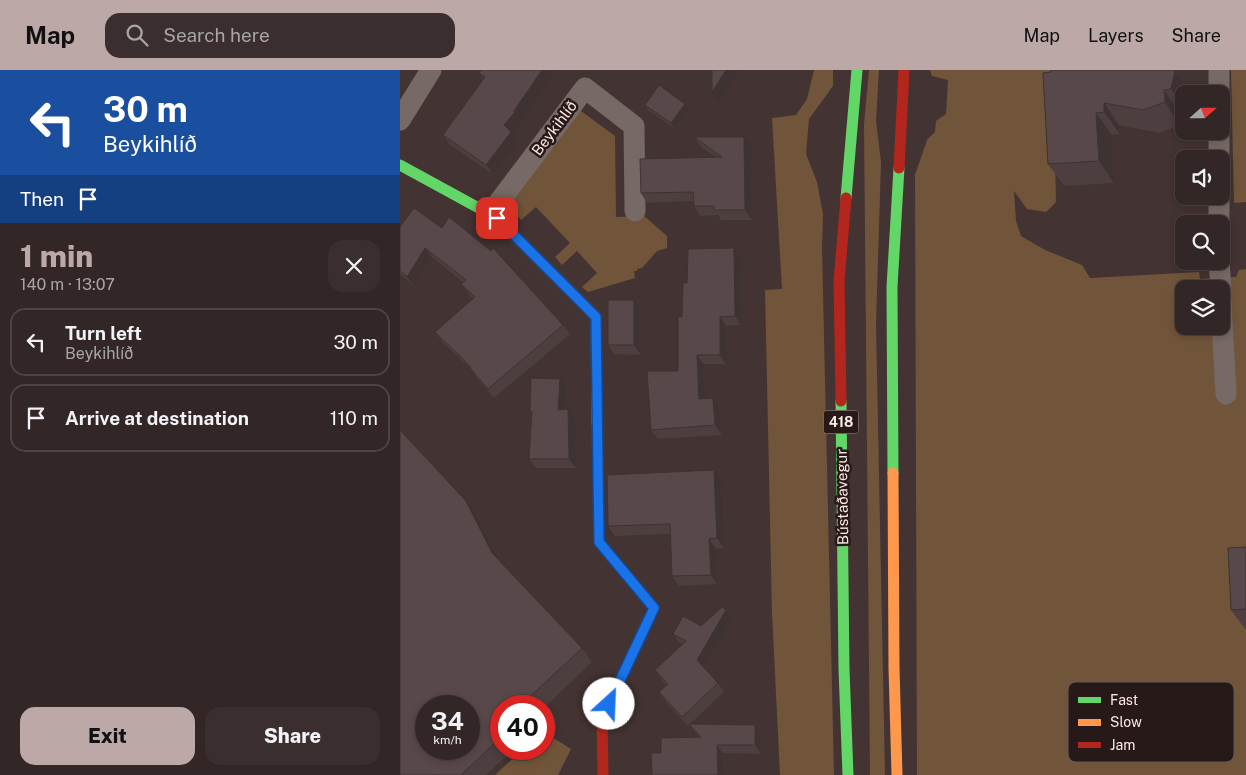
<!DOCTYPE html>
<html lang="en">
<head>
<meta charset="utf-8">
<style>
  body { margin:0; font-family:"Public Sans",sans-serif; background:#3a2e2e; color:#f1f3f6; height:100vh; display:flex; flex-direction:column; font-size:19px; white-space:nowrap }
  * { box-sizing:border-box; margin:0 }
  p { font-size:16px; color:#a8a5a7 }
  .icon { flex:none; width:28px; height:28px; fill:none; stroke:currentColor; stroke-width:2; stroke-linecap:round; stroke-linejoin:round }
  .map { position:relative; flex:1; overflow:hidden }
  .sheet { display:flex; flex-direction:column; background:#322626; width:400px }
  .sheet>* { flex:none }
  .top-card { background:#1a4fa0; color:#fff; overflow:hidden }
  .needle { width:32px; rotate:69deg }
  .tools { position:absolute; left:775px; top:15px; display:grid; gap:10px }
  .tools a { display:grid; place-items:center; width:55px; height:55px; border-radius:10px; background:#322626; box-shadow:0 2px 8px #0003,0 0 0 1px #4d4343; font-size:25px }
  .speed { position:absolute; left:15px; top:625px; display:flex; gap:10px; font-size:25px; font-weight:700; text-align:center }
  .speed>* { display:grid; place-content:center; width:65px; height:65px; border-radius:50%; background:#322626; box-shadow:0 2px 8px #0003,0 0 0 1px #4d4343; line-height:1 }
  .speed small { font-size:12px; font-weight:400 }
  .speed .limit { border:8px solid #d22; background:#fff; color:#111 }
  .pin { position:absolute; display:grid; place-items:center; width:42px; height:42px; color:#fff; margin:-21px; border-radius:10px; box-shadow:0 2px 8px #0006 }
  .me { position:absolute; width:55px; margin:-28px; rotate:25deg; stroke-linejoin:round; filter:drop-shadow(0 0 4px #0008) }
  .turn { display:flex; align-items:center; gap:18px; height:105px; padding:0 20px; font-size:22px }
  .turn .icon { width:65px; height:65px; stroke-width:2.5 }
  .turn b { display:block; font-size:35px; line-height:42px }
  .then { display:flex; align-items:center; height:48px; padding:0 20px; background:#0003; gap:10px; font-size:19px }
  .round { display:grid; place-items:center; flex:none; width:52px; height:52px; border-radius:15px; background:#3a2e2e }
  .overview { display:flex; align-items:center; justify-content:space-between; height:85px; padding:0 20px }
  h1 { font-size:30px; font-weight:800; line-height:38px; color:#bca9a7 }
  .button { display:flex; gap:10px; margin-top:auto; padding:10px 20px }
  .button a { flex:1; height:58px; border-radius:15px; background:#bca9a7; color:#111; font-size:20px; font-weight:800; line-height:58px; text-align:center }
  .button a+a { background:#3a2e2e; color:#f1f3f6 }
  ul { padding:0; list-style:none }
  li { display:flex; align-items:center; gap:15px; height:68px; margin:0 10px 8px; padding:0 10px; border:2px solid #4d4343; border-radius:15px }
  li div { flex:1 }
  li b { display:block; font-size:19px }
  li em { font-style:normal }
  header { display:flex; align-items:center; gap:30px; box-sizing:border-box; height:70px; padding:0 25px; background:#bca9a7; color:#111 }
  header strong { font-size:24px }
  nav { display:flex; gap:28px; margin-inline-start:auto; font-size:18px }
  .search { width:350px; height:45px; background:#3a2e2e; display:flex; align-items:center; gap:12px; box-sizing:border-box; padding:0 18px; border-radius:15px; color:#a8a5a7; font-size:19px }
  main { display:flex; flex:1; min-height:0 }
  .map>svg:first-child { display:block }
  .green { fill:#71553b; fill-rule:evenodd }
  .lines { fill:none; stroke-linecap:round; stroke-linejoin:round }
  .street { stroke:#776965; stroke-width:21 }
  .fast { stroke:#63d668; stroke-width:11 }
  .slow { stroke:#ff974d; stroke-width:11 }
  .jam { stroke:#b3261e; stroke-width:11 }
  .wall { fill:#4d3e3f }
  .shaded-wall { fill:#3e3233 }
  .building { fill:#594849; stroke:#3e3233; fill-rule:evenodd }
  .route-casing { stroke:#114b97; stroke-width:12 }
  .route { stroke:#1a73e8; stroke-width:9 }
  .labels { text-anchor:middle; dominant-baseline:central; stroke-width:5; stroke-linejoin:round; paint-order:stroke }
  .shield { fill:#271918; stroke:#bdaaa8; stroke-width:1 }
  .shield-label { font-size:14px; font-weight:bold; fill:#fde8e6 }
  .street-label { font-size:15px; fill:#fde8e6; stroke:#271918 }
  .key { fill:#271918; stroke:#675756; stroke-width:1 }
  .key-label { font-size:14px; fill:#fde8e6 }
</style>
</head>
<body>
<header>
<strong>Map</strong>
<div class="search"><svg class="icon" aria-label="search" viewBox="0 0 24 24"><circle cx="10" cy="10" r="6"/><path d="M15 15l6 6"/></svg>Search here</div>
<nav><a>Map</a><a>Layers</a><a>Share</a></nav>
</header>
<main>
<section class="sheet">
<div class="top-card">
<div class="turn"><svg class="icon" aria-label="left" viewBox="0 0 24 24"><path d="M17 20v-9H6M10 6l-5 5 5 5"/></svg><div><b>30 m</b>Beykihlíð</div></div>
<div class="then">Then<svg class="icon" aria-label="arrive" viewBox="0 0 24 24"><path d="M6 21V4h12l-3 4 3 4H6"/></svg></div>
</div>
<div class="overview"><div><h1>1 min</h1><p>140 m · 13:07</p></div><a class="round"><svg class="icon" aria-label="close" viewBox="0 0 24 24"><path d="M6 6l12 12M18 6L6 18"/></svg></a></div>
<ul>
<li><svg class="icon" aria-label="left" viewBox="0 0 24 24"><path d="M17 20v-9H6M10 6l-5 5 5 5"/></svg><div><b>Turn left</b><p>Beykihlíð</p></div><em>30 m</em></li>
<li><svg class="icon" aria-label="arrive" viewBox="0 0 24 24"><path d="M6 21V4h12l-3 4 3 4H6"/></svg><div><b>Arrive at destination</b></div><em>110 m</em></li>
</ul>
<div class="button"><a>Exit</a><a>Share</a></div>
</section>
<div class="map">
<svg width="846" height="705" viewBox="0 0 846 705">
  <rect width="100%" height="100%" fill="#433332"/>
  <g class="green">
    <polygon points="414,0 433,0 433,16 409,49 406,84 417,112 423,144 422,178 434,705 380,705 372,543 365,220 382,219 372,48 396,45 407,29"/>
    <polygon points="469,0 479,0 476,51 481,92 476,254 485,705 470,705 464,54"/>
    <path d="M530 0H653L656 132 646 142 627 139 614 121 616 151 621 166 645 180 682 195 690 208 799 202 800 209 836 207 839 200 846 199V705H517L515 105 527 70 535 62 536 51 546 44 548 10 532 6ZM784 219H821V256H784Z"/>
    <polygon points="831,0 846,0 846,132 834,133"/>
    <polygon points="181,41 215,66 216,147 244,146 267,166 267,178 257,181 242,198 237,199 237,201 234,201 235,208 188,222 182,217 197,203 177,181 162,195 155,187 170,173 136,137 121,150 108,135 172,45"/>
    <polygon points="144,662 171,679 158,705 95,705 123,679 144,679"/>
  </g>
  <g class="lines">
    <g class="street">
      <polyline points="819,24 819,0"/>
      <polyline points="0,50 31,0"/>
      <polyline points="819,89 819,61"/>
      <polyline points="819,126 819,154"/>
      <polyline points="90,144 185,18 234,56 235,141"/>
      <polyline points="819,191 821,219"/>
      <polyline points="821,232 826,324"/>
    </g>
    <g class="fast">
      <polyline points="0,95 97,148 196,247 197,354"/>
      <polyline points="446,128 457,0"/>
      <polyline points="441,331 444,599 448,705"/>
      <polyline points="493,403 492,217 499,98"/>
    </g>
    <polyline class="slow" points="493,403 494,598 497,705"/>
    <g class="jam">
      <polyline points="499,98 504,0"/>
      <polyline points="441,331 439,211 446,128"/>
      <polyline points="197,354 199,472 254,538 202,650 203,705"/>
    </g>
  </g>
  <g class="wall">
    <polygon points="81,0 122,52 112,63 118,72 93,104 50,75 43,65 83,9 79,3"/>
    <polygon points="651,0 776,0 791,21 784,24 784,42 779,42 780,55 759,63 719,55 720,64 712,65 714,113 664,116 648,94"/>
    <polygon points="285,34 288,39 274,58 248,40 245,35"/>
    <polygon points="294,67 351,76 352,150 321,150 318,145 300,146 294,136 294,131 247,133 241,123 316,87 301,77"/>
    <polygon points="0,157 163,255 170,264 94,328 76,307 70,298 42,272 35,262 73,229 68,223 61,214 63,212 32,187 14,216 0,204"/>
    <polygon points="334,178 340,188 341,255 326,256 326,294 303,294 305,329 319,338 322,365 258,369 251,360 278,301 282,247 287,213"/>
    <polygon points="234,230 241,240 241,285 214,284 208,275"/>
    <polygon points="167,318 165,340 175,349 176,398 136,398 129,389 131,343 130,341"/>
    <polygon points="314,400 321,410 324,478 316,479 317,514 279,516 272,506 270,464 215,466 208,456"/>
    <polygon points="76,445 98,490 182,578 192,592 144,638 144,636 101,636 101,679 114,679 86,705 0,705"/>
    <polygon points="846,477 846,560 831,540"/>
    <polygon points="326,540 332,549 304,598 318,613 324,622 290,654 355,655 361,664 361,684 322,683 323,705 252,705 261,683 299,667 289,655 288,656 265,631 259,622 266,615 261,609 255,600 283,574 279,572 273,564 301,556"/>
  </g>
  <g class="shaded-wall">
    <polygon points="142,0 156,0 121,50 122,52 112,63 118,72 93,104 86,95 104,55"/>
    <polygon points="326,0 339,0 319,31 312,22"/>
    <polygon points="775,0 791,21 791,24 784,24 784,37 771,19"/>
    <polygon points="764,20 779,42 780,55 765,32"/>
    <polygon points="704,33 719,55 720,64 704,42"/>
    <polygon points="285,34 288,39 274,58 271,53"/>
    <polygon points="696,43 712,65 714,113 699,91"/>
    <polygon points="344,67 351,76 352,150 345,140"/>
    <polygon points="25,178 32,187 14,216 7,207"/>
    <polygon points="334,178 340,188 341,255 335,246"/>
    <polygon points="234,230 241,240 241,285 234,275"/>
    <polygon points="320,247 326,256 326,294 320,285"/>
    <polygon points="297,285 303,294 306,338 299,329"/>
    <polygon points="160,309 167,318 164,349 158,340"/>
    <polygon points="313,328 319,338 322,365 315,355"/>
    <polygon points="168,339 175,349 176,398 169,389"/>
    <polygon points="314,400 321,410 324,478 317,468"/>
    <polygon points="66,431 76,445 102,498 92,483"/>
    <polygon points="309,469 316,479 317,514 311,505"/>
    <polygon points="326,540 332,549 303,599 297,590"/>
    <polygon points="355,655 361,664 361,684 355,675"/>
    <polygon points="317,675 322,683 323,705 318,705"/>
  </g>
  <g class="building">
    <polygon points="81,0 142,0 114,41 115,42 104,55 111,62 86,95 43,65 85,7 79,3"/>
    <polygon points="312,0 326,0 312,22"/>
    <polygon points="651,0 775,0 771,19 764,20 765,32 743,40 704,33 704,42 696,43 699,91 648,94 643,3 651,2"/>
    <polygon points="259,15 285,34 271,53 245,35"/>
    <polygon points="294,67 344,67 345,140 314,140 314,136 294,136 293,122 241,123 240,89 322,87"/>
    <polygon points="14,138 42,158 49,147 91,181 93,178 163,255 88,319 70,298 71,297 35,262 75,227 61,214 66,210 25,178 7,207 0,201 0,157"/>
    <polygon points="334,178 335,246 320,247 320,285 297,285 299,329 313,328 315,355 251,360 247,301 278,301 278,246 282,247 283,213 287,213 288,179"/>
    <rect x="208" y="230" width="26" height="45"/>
    <polygon points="131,308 160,309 158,340 168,339 169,389 129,389 132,341 130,341"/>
    <path d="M0 360 66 431 92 483 182 578 120 636H101V667L61 705H0ZM26 636H69V679H26Z"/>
    <polygon points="314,400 317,468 309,469 311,505 272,506 270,454 208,456 207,405"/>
    <polygon points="846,477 846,539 831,540 828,478"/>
    <polygon points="322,537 326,540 297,590 318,613 282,647 259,622 268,614 255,600 286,571 273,564 283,546 301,556"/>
    <polygon points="289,654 355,655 355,675 317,675 318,705 252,705 251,683 261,683 261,668 301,667"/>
  </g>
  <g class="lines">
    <g class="route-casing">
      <polyline id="route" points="97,148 196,247 199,472 254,538 209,634"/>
    </g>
    <use href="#route" class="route"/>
  </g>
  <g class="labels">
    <rect class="shield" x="423.5" y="340.5" width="35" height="23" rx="4"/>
    <g class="shield-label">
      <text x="441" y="352">418</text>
    </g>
    <g class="street-label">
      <text transform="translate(154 58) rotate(-53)">Beykihlíð</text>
      <text transform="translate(442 427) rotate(-91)">Bústaðavegur</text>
    </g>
  </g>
  <rect x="668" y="612" width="166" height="80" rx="8" class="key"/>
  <rect x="678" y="627" width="23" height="6" fill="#63d668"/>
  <rect x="678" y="649" width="23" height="7" fill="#ff974d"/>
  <rect x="678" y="672" width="23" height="6" fill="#b3261e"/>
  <g class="key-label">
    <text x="710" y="635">Fast</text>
    <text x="710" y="657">Slow</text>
    <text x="710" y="680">Jam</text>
  </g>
</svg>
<div class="tools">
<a><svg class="needle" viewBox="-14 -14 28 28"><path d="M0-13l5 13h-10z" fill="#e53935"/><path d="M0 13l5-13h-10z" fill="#a8a5a7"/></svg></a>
<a><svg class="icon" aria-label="sound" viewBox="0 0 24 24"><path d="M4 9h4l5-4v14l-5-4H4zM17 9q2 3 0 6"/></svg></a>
<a><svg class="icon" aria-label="search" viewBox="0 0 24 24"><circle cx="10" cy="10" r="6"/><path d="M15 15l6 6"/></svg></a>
<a><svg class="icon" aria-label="layers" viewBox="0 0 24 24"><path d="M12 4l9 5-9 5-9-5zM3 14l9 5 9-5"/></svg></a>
</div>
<div class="speed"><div>34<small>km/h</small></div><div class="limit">40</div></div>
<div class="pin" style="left:97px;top:148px;background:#d93025"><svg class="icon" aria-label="arrive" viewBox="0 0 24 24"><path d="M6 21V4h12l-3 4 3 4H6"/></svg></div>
<svg class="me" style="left:209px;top:634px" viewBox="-20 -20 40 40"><circle r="19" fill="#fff"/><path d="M0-13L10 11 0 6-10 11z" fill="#1a73e8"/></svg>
</div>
</main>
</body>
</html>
